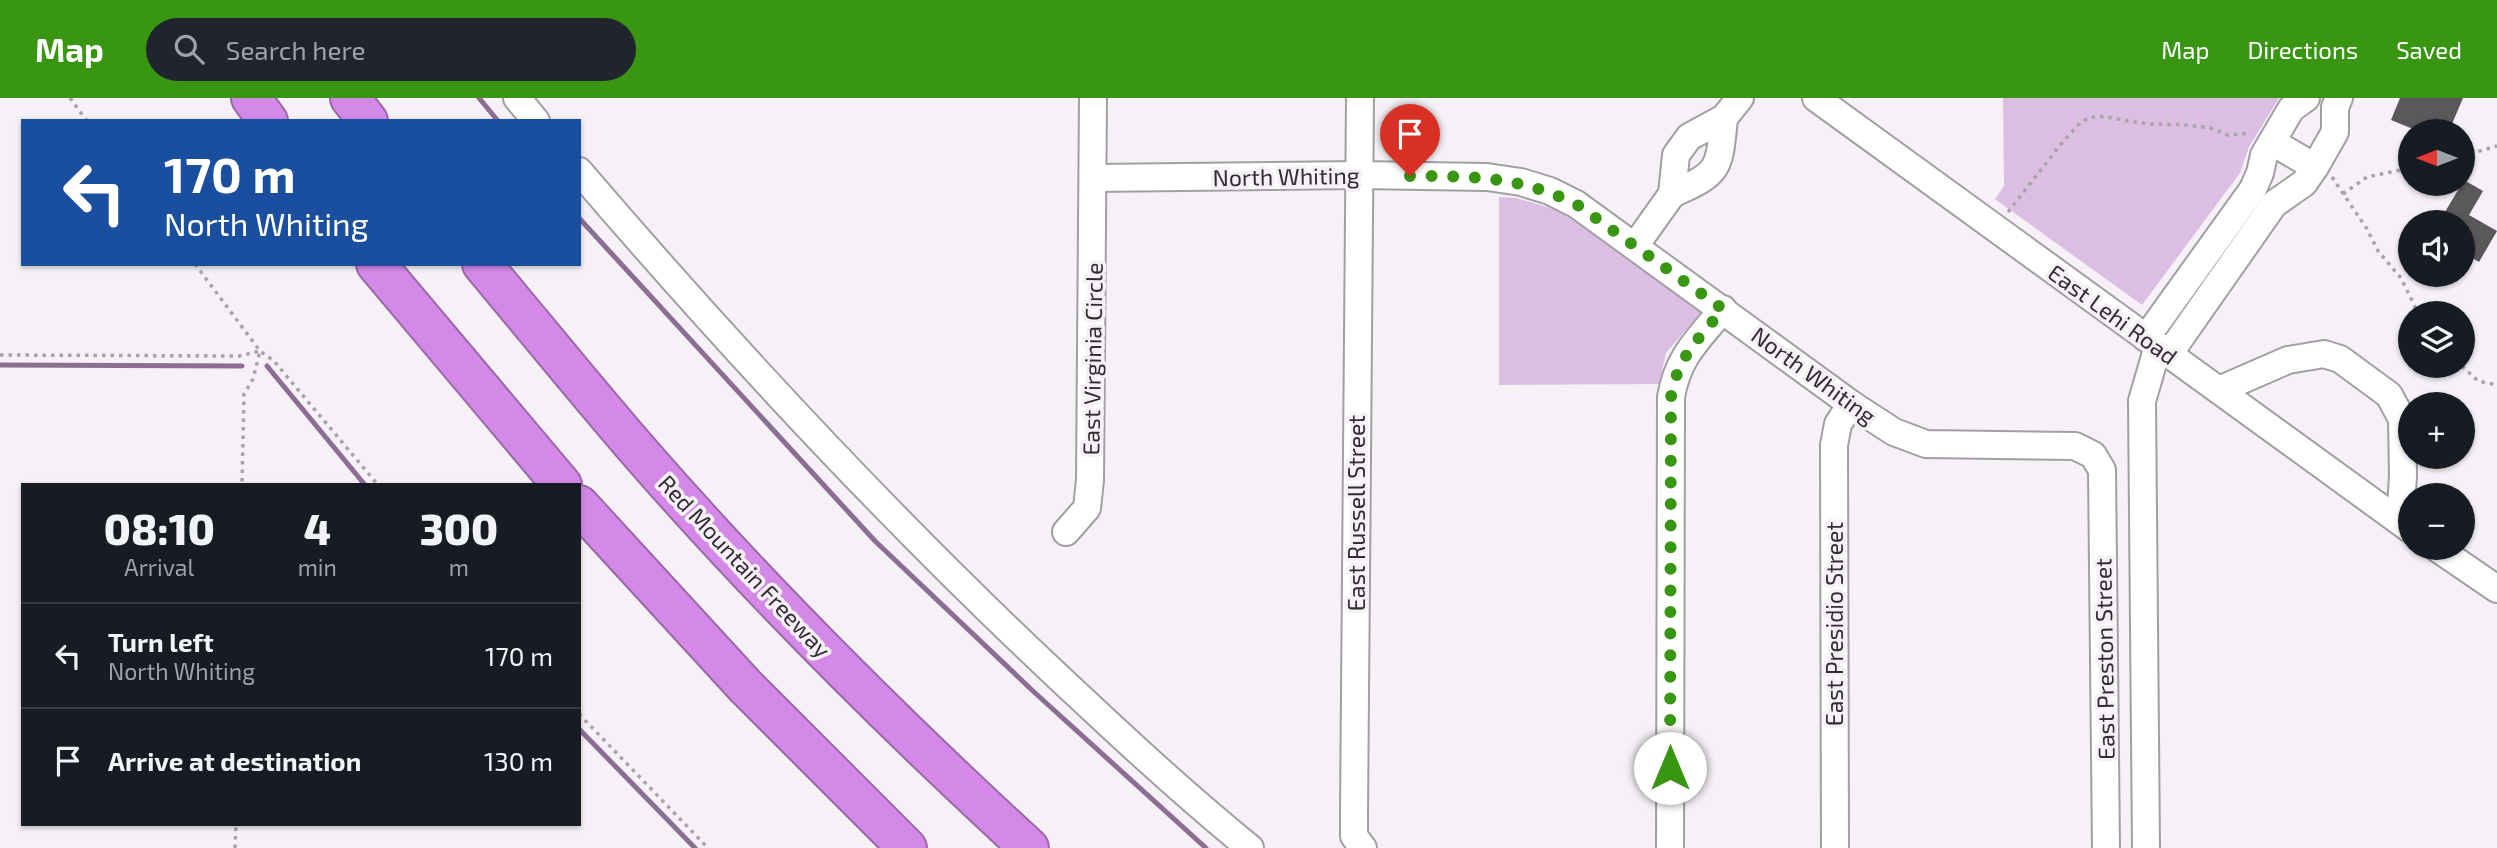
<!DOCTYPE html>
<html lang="en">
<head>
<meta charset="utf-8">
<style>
  body { margin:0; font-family:"Exo 2",sans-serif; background:#20242c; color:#f1f3f6; height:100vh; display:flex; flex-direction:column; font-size:26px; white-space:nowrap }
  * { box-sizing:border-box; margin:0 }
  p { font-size:23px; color:#9ea1a6 }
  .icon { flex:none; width:38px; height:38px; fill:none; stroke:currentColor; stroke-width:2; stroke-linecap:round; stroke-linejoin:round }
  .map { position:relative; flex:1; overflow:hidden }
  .drawer { position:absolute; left:21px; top:385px; width:560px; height:343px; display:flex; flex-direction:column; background:#171b24; border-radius:0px; box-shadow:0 2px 5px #0004 }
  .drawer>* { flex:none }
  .guide { position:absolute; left:21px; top:21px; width:560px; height:147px; border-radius:0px; box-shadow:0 2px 5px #0004; background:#1a4fa0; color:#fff; overflow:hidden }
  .needle { width:46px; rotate:270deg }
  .tools { position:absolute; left:2398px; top:21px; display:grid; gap:14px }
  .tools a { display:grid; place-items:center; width:77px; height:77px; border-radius:50%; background:#171b24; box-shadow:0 2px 5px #0004; font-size:35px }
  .pin { position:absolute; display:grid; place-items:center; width:60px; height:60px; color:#fff; margin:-72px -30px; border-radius:50% 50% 50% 0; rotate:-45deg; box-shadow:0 0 7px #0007 }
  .pin .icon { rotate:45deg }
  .me { position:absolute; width:77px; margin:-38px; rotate:0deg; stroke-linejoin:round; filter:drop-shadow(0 0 5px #0008) }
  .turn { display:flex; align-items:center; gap:24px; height:147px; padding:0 28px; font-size:32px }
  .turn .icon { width:91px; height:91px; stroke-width:2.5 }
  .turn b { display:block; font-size:49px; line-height:60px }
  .eta { display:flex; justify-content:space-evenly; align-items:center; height:119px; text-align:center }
  .eta b { font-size:42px; font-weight:800; line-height:49px }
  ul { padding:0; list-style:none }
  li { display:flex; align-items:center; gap:21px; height:105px; padding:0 28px; border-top:2px solid #363941 }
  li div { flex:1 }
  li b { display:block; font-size:26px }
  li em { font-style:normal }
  header { display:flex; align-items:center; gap:42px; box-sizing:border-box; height:98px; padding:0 35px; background:#399613; color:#fff }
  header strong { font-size:33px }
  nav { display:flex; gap:38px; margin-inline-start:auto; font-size:24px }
  .search { width:490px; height:63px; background:#20242c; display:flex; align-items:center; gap:18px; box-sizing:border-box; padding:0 24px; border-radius:38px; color:#9ea1a6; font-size:26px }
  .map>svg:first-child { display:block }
  .green { fill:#dbbfe3 }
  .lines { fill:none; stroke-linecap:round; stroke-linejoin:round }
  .stream { stroke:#8c6e93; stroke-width:5 }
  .building { fill:#5b585c }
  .minor-casing { stroke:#a29fa3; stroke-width:30 }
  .highway-casing { stroke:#9b68a8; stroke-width:42 }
  .path { stroke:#a7a4a8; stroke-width:3.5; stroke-dasharray:3.5 5; stroke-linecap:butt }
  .minor { stroke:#fff; stroke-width:26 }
  .highway { stroke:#d488e8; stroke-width:38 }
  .route { stroke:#399613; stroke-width:12; stroke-dasharray:0 21.6 }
  .labels { text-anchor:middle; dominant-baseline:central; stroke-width:7; stroke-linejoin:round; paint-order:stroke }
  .street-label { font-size:23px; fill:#302e30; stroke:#f5f1f6 }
</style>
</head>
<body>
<header>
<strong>Map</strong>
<div class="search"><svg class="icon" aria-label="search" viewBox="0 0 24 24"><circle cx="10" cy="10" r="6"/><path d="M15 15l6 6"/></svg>Search here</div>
<nav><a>Map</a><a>Directions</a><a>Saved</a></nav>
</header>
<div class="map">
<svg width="2497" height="750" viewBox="0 0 2497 750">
  <rect width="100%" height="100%" fill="#f5f1f6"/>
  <g class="green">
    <polygon points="2003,0 2279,0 2249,49 2240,75 2142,207 1995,101 2004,88"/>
    <polygon points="1499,99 1516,100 1558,112 1702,213 1666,255 1659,286 1499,287"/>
  </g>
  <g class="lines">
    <g class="stream">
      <polyline points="479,0 498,23"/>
      <polyline points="579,120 875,443 1034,594 1206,750"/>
      <polyline points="0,267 242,268"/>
      <polyline points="267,268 365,387"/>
      <polyline points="579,631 695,750"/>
    </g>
  </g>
  <g class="building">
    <polygon points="2400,0 2463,0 2449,33 2418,33 2391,22"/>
    <polygon points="2464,82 2483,93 2469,117 2497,133 2479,164 2462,154 2462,124 2439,124"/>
  </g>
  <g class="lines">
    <g class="minor-casing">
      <g id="minor">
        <polyline points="517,0 536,23"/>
        <polyline points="1360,0 1354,716 1354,738 1363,750"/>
        <polyline points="1816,0 2410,431"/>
        <polyline points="2272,44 2315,69"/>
        <path d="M579 73C729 248 885 416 1052 573 1117 634 1181 694 1250 750"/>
        <polyline points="1093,80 1359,77 1487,79 1521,84 1550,93 1576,106 1851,306 1894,334 1926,346 2075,348 2093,357 2102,372 2106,750"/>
        <path d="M1672 96C1720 75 1719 72 1724 20"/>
        <polyline points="1635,148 1672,96 1676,57 1689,39 1724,20 1740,0"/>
        <polyline points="2146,240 2253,91 2260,75 2264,57 2291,11 2306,0"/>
        <polyline points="2169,256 2274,106 2304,85 2315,69 2335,34 2335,9 2339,0"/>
        <polyline points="2219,292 2288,262 2324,256 2340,261 2389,297 2402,321 2403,378 2400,423"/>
        <polyline points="1066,434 1087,410 1090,382 1093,0"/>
        <polyline points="2437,450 2497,491"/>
        <path d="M1670 750 1671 299C1678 258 1698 242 1723 211"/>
        <polyline points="1835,750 1834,347 1838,326 1851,306"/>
        <polyline points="2146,750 2142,303 2158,248"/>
      </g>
    </g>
    <g class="highway-casing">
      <g id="highway">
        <polyline points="251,0 268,23"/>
        <polyline points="350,0 368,23"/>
        <polyline points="376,166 562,387"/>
        <path d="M482 166C533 227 583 289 635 349 758 491 891 623 1029 750"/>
        <polyline points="579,407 746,589 907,750"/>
      </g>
    </g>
    <g class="path">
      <polyline points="70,0 87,23"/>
      <polyline points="2462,58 2497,48"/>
      <polyline points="2332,79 2367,131 2378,153 2401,180 2418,215"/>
      <polyline points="2343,96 2367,79 2410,70"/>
      <polyline points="2008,114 2061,46 2080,25 2089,20 2099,18 2148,26 2187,27 2210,30 2228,37 2251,35"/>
      <polyline points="195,166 260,253 274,263 378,387"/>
      <polyline points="0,257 239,258 260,253 253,281 244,296 242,387"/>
      <polyline points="2462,268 2478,283 2497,287"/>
      <polyline points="579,616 708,750"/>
      <polyline points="235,750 236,726"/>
    </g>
    <use href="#minor" class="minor"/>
    <use href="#highway" class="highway"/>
  </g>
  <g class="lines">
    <path class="route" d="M1410 78C1472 78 1519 78 1576 106L1723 211C1698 242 1678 258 1671 299L1670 670"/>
  </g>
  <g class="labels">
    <g class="street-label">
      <text transform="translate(1286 78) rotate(-1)">North Whiting</text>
      <text transform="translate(2113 216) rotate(36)">East Lehi Road</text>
      <text transform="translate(1092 261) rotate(-89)">East Virginia Circle</text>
      <text transform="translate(1814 277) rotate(36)">North Whiting</text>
      <text transform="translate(1356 415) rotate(-90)">East Russell Street</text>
      <text transform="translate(745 468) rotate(47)">Red Mountain Freeway</text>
      <text transform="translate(1834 526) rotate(-90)">East Presidio Street</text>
      <text transform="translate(2104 561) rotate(-91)">East Preston Street</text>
    </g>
  </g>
</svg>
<div class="tools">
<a><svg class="needle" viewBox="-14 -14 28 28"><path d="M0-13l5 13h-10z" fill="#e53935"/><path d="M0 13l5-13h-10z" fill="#9ea1a6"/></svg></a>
<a><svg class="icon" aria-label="sound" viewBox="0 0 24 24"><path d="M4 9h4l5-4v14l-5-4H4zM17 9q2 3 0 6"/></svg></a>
<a><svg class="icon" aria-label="layers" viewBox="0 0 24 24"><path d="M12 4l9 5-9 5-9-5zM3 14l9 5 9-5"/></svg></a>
<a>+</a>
<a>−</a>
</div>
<div class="pin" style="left:1410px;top:78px;background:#d93025"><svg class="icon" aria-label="arrive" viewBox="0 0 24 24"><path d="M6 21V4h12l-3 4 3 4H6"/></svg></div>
<svg class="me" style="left:1670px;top:670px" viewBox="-20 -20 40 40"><circle r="19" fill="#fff"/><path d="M0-13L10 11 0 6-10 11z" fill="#399613"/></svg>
<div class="guide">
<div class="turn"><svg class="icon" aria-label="left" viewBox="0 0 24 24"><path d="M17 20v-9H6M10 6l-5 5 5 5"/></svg><div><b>170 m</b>North Whiting</div></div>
</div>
<section class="drawer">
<div class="eta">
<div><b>08:10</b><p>Arrival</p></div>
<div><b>4</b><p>min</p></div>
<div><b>300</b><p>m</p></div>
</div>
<ul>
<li><svg class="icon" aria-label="left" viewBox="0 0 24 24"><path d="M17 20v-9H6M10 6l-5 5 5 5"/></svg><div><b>Turn left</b><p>North Whiting</p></div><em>170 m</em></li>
<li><svg class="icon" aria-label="arrive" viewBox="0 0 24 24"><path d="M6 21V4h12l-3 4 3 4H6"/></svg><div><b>Arrive at destination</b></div><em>130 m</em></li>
</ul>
</section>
</div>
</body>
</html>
